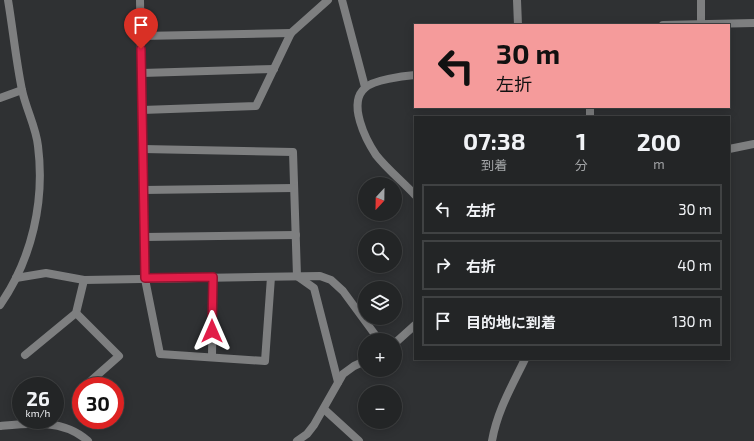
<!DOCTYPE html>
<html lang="ja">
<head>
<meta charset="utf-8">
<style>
  body { margin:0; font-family:"Exo 2","Noto Sans JP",sans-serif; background:#2b2d2e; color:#f1f3f6; height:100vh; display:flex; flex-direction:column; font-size:15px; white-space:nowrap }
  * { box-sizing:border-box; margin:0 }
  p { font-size:13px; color:#a3a5a7 }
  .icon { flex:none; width:22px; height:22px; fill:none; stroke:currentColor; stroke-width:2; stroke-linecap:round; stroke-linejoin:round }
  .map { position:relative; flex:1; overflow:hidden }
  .details { position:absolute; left:414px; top:116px; width:316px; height:244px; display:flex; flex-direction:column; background:#232526; border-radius:0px; box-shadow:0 2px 10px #0003,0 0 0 1px #404243 }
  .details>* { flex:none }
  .top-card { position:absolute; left:414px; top:24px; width:316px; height:84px; border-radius:0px; box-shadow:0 2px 10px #0003,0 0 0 1px #404243; background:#f59b9b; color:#111; overflow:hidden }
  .needle { width:26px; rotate:202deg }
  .fabs { position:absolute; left:358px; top:177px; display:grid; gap:8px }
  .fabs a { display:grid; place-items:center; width:44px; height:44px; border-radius:50%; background:#232526; box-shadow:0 2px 10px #0003,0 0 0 1px #404243; font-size:20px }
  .speed { position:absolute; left:12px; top:377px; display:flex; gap:8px; font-size:20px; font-weight:700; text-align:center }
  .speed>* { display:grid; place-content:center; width:52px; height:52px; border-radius:50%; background:#232526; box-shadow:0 2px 10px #0003,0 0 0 1px #404243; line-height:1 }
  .speed small { font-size:10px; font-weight:400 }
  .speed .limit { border:6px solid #d22; background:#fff; color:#111 }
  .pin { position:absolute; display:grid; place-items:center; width:34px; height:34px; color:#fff; margin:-41px -17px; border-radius:50% 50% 50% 0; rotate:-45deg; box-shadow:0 0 4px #0007 }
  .pin .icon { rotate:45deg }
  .me { position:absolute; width:44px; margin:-22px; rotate:0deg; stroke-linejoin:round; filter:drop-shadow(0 0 3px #0008) }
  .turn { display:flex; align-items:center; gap:14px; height:84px; padding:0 16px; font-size:18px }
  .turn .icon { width:52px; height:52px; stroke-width:2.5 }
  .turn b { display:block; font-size:28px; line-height:34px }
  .eta { display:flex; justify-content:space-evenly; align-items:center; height:68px; text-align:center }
  .eta b { font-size:24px; font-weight:700; line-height:28px }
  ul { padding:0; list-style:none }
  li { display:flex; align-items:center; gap:12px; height:50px; margin:0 8px 6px; padding:0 8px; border:2px solid #404243; border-radius:0px }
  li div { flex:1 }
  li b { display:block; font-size:15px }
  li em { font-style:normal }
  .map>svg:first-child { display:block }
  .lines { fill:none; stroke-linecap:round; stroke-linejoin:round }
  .minor { stroke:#7e7f80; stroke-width:8 }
  .route-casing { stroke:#92132f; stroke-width:10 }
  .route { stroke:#e11d48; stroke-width:7 }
</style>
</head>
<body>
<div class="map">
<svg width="754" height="441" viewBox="0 0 754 441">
  <rect width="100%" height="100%" fill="#2f3133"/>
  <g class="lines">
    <g class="minor">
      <polyline points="140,0 145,279 160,354 265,361 271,277"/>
      <polyline points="342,0 365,87"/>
      <polyline points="517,0 518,25"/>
      <polyline points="701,0 701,23"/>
      <polyline points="663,25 754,23"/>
      <polyline points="141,36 291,33"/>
      <polyline points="142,73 274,69"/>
      <path d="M415 75C403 76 373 80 365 88 347 103 366 140 376 155 387 169 403 182 415 195"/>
      <polyline points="0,98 22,90"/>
      <polyline points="590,107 590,117"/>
      <polyline points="142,110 256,106 291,33 328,0"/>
      <polyline points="143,149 293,152 297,276 314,288 338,382"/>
      <polyline points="729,149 754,144"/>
      <polyline points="143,190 294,188"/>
      <polyline points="144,237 296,235"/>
      <polyline points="16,278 46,273 84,280 320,276 331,280 343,291 379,340"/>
      <path d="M0 305C32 259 45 201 38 146 36 127 26 109 22 90 16 61 13 30 8 0"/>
      <polyline points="76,313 119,356 85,386"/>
      <polyline points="395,343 415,325"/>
      <polyline points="25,355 76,313 84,280"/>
      <polyline points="212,357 213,277"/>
      <polyline points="325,410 359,441"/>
      <path d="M0 426C30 423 64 419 88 441"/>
      <polyline points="297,441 307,434 314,425 343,374 354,366 365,361"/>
      <path d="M492 441C497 411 512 386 525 359"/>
    </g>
  </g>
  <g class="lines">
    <g class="route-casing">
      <polyline id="route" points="141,49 145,278 213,277 212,331"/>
    </g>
    <use href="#route" class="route"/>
  </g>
</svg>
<div class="fabs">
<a><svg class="needle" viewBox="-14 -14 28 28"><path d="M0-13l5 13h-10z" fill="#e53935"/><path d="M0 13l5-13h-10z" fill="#a3a5a7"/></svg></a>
<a><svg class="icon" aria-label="search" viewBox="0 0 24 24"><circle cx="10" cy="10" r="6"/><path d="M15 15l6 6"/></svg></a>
<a><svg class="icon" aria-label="layers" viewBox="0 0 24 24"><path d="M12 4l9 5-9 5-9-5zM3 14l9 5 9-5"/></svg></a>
<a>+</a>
<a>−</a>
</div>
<div class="speed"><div>26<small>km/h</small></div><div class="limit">30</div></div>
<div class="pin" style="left:141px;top:49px;background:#d93025"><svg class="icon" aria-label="arrive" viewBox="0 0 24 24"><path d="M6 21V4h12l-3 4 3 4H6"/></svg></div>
<svg class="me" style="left:212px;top:331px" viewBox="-20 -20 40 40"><path d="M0-17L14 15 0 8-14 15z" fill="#e11d48" stroke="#fff" stroke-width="4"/></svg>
<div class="top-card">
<div class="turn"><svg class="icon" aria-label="left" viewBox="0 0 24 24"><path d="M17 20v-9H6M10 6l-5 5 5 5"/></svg><div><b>30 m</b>左折</div></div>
</div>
<section class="details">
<div class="eta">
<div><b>07:38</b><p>到着</p></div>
<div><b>1</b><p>分</p></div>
<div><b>200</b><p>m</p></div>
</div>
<ul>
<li><svg class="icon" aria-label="left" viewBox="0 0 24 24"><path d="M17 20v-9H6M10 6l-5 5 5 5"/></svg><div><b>左折</b></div><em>30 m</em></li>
<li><svg class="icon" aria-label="right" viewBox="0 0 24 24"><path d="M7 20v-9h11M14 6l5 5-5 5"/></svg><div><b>右折</b></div><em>40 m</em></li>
<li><svg class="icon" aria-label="arrive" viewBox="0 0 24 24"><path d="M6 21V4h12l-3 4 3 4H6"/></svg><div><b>目的地に到着</b></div><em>130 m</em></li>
</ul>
</section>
</div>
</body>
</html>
